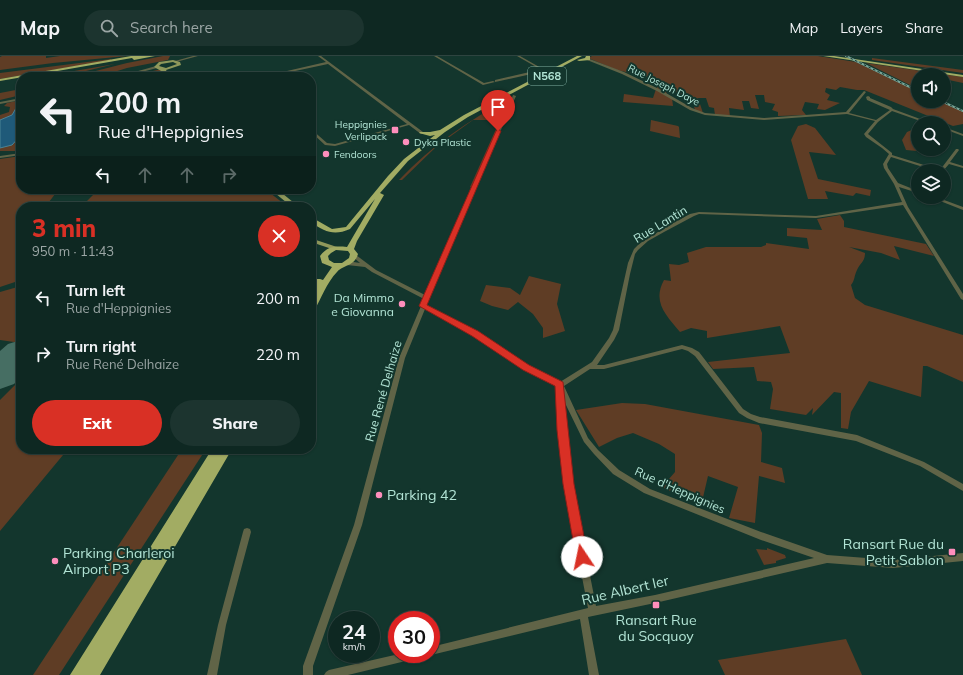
<!DOCTYPE html>
<html lang="en">
<head>
<meta charset="utf-8">
<style>
  body { margin:0; font-family:Mulish,sans-serif; background:#1c342f; color:#f1f3f6; height:100vh; display:flex; flex-direction:column; font-size:15px; white-space:nowrap }
  * { box-sizing:border-box; margin:0 }
  p { font-size:13px; color:#9ba6a5 }
  .icon { flex:none; width:22px; height:22px; fill:none; stroke:currentColor; stroke-width:2; stroke-linecap:round; stroke-linejoin:round }
  .map { position:relative; flex:1; overflow:hidden }
  .sheet { position:absolute; left:16px; top:146px; width:300px; height:252px; display:flex; flex-direction:column; background:#0e2822; border-radius:16px; box-shadow:0 1px 3px #0004,0 0 0 1px #2e4440 }
  .sheet>* { flex:none }
  .hud { position:absolute; left:16px; top:16px; width:300px; height:122px; border-radius:16px; box-shadow:0 1px 3px #0004,0 0 0 1px #2e4440; background:#0e2822; color:#f1f3f6; overflow:hidden }
  .fabs { position:absolute; left:911px; top:12px; display:grid; gap:8px }
  .fabs a { display:grid; place-items:center; width:40px; height:40px; border-radius:50%; background:#0e2822; box-shadow:0 1px 3px #0004,0 0 0 1px #2e4440; font-size:20px }
  .speed { position:absolute; left:328px; top:555px; display:flex; gap:8px; font-size:20px; font-weight:700; text-align:center }
  .speed>* { display:grid; place-content:center; width:52px; height:52px; border-radius:50%; background:#0e2822; box-shadow:0 1px 3px #0004,0 0 0 1px #2e4440; line-height:1 }
  .speed small { font-size:10px; font-weight:400 }
  .speed .limit { border:6px solid #d22; background:#fff; color:#111 }
  .pin { position:absolute; display:grid; place-items:center; width:34px; height:34px; color:#fff; margin:-41px -17px; border-radius:50% 50% 50% 0; rotate:-45deg; box-shadow:0 0 4px #0007 }
  .pin .icon { rotate:45deg }
  .me { position:absolute; width:44px; margin:-22px; rotate:349deg; stroke-linejoin:round; filter:drop-shadow(0 0 3px #0008) }
  .turn { display:flex; align-items:center; gap:14px; height:84px; padding:0 16px; font-size:18px }
  .turn .icon { width:52px; height:52px; stroke-width:2.5 }
  .turn b { display:block; font-size:28px; line-height:34px }
  .lanes { display:flex; align-items:center; height:38px; padding:0 16px; background:#0003; justify-content:center; gap:20px; direction:ltr }
  .lanes .off { opacity:.35 }
  .round { display:grid; place-items:center; flex:none; width:42px; height:42px; border-radius:21px; background:#1c342f }
  .head { display:flex; align-items:center; justify-content:space-between; height:68px; padding:0 16px }
  h1 { font-size:24px; font-weight:800; line-height:30px; color:#d93025 }
  .cta { display:flex; gap:8px; margin-top:auto; padding:8px 16px }
  .cta a { flex:1; height:46px; border-radius:24px; background:#d93025; color:#fff; font-size:16px; font-weight:800; line-height:46px; text-align:center }
  .cta a+a { background:#1c342f; color:#f1f3f6 }
  ul { padding:0; list-style:none }
  li { display:flex; align-items:center; gap:12px; height:56px; padding:0 16px }
  li div { flex:1 }
  li b { display:block; font-size:15px }
  li em { font-style:normal }
  header { display:flex; align-items:center; gap:24px; box-sizing:border-box; height:56px; padding:0 20px; background:#0e2822; border-bottom:1px solid #2e4440 }
  header strong { font-size:19px }
  nav { display:flex; gap:22px; margin-inline-start:auto; font-size:14px }
  .search { width:280px; height:36px; background:#1c342f; display:flex; align-items:center; gap:10px; box-sizing:border-box; padding:0 14px; border-radius:22px; color:#9ba6a5; font-size:15px }
  .map>svg:first-child { display:block }
  .green { fill:#5f3d25 }
  .water { fill:#1f5a79; stroke:#4b8395 }
  .lines { fill:none; stroke-linecap:round; stroke-linejoin:round }
  .runway { fill:#466e63; fill-rule:evenodd }
  .minor { fill:#606447; fill-rule:evenodd }
  .major { fill:#8f985b; fill-rule:evenodd }
  .highway { fill:#a2ac63; fill-rule:evenodd }
  .rail-casing { stroke:#79a699; stroke-width:2 }
  .rail { stroke:#13362d; stroke-width:1; stroke-dasharray:2.5; stroke-linecap:butt }
  .route { fill:#d93025; stroke:#8d1f18 }
  .poi-dot { fill:#fe8ebc; stroke:#13362d; stroke-width:1.5 }
  .labels { text-anchor:middle; dominant-baseline:central; stroke-width:4; stroke-linejoin:round; paint-order:stroke }
  .far-street-label { font-size:10px; fill:#b2e4d5; stroke:#13362d }
  .far-poi-label { font-size:10px; fill:#b2e4d5; stroke:#13362d; text-anchor:start }
  .shield { fill:#13362d; stroke:#82b0a3; stroke-width:1 }
  .shield-label { font-size:11px; font-weight:bold; fill:#b2e4d5 }
  .street-label { font-size:12px; fill:#b2e4d5; stroke:#13362d }
  .poi-label { font-size:12px; fill:#b2e4d5; stroke:#13362d; text-anchor:end }
  .near-poi-label { font-size:14px; fill:#b2e4d5; stroke:#13362d; text-anchor:start }
  .near-street-label { font-size:14px; fill:#b2e4d5; stroke:#13362d }
</style>
</head>
<body>
<header>
<strong>Map</strong>
<div class="search"><svg class="icon" aria-label="search" viewBox="0 0 24 24"><circle cx="10" cy="10" r="6"/><path d="M15 15l6 6"/></svg>Search here</div>
<nav><a>Map</a><a>Layers</a><a>Share</a></nav>
</header>
<div class="map">
<svg width="963" height="619" viewBox="0 0 963 619">
  <rect width="100%" height="100%" fill="#13362d"/>
  <g class="green">
    <polygon points="2,0 46,0 46,2 60,0 127,0 53,7 0,14 0,1"/>
    <polygon points="163,0 170,0 168,4 127,12 98,21 72,21 127,7"/>
    <polygon points="592,0 818,0 856,6 918,35 918,45 941,45 963,55 963,68 953,70 864,34 857,34 840,31 836,34 826,32 825,36 830,39 827,44 840,47 825,54 817,53 819,48 805,46 802,54 806,59 778,60 778,56 772,54 775,48 765,46 764,39 755,39 759,53 751,52 749,45 742,45 744,54 729,52 730,61 715,59 714,52 709,51 706,42 698,42 703,57 695,54 692,43 680,41 678,37 674,36 674,34 668,33 666,37 672,42 673,50 623,46 624,38 653,42 656,33 660,27 661,24 617,14 588,2"/>
    <polygon points="872,2 963,14 963,17 872,4"/>
    <polygon points="111,3 111,4 0,23 0,17"/>
    <polygon points="866,7 963,21 963,27 944,23 944,19 918,19 918,27 914,27 918,30 918,33"/>
    <polygon points="115,8 61,21 39,21"/>
    <polygon points="162,13 160,17 153,21 125,21"/>
    <polygon points="21,33 21,39 0,44 0,37"/>
    <path d="M511 42 505 46 509 48 472 132 470 131 500 64H473L437 90 402 124H399C432 89 469 64 511 42Z"/>
    <polygon points="21,44 21,95 0,95 0,59 9,56 10,51 4,50 7,47"/>
    <polygon points="651,64 678,70 679,71 680,82 650,75"/>
    <polygon points="806,68 815,72 836,99 809,96 818,123 871,134 870,140 856,137 853,140 825,135 828,143 808,143 791,84 798,70"/>
    <polygon points="914,73 918,74 918,93 930,93 927,96 906,94 902,84 907,76"/>
    <polygon points="21,100 21,133 59,133 45,151 21,151 21,224 0,231 0,103"/>
    <polygon points="99,133 265,133 288,151 136,151 86,146"/>
    <path d="M840 159 844 165V171L926 188 934 200 894 190 900 204 881 197 849 191 865 197C865 206 860 207 857 214 854 220 855 224 851 229L855 242 865 249 963 279V326L927 310H923L921 341 869 325 851 356 848 373 841 372V337L834 336 812 359 813 352 806 359 770 353 773 333 771 326 757 325 754 311 713 313 708 306 790 297 780 270 707 282V275L691 272 680 276C666 259 652 246 664 224L671 225 669 208 679 209 689 206 687 197 706 191H761L766 189V187L809 193 807 182 787 180V172L822 174 817 163Z"/>
    <polygon points="529,220 561,228 557,248 565,275 543,282 543,272 533,258 518,246 508,254 492,250 480,245 486,229 510,232 520,239"/>
    <polygon points="21,230 21,287 0,284 0,236"/>
    <polygon points="21,323 21,393 68,393 0,475 0,344"/>
    <polygon points="622,347 645,348 759,369 762,377 761,406 782,412 785,427 759,420 755,467 729,462 738,431 708,420 701,450 662,431 675,416 675,398 659,388 633,377 617,382 599,391 576,354"/>
    <polygon points="182,393 206,393 59,619 33,619"/>
    <polygon points="767,492 785,499 786,502 776,505 776,507 764,509 756,493 767,494"/>
    <polygon points="846,583 862,619 725,619 718,604"/>
  </g>
  <polygon class="water" points="19,47 21,47 21,79 12,89 0,92 0,64 12,59"/>
  <g class="lines">
    <polygon class="runway" points="21,284 21,321 14,328 0,333 0,295 8,288"/>
    <g class="minor">
      <polygon points="193,0 198,0 176,6 175,5"/>
      <polygon points="318,0 321,0 423,76 423,78 421,78 409,69 335,90 325,89 311,76 311,73 327,87 335,88 407,68 328,8 267,21 261,21 326,6"/>
      <polygon points="434,0 437,0 484,27 493,25 495,26 483,29"/>
      <polygon points="517,0 520,0 541,12 536,17 495,26 495,24 534,15 538,12"/>
      <path d="M587 2 624 16 659 33 692 52 705 57 764 62 846 56 864 35 866 36 849 57 876 64 890 54 867 44 866 41 868 40 870 41V42L891 51 893 53 931 67H926L892 55 878 66 868 78 892 97V99L940 114 956 93H958L959 94 950 106 963 110V112L949 108 943 115H936L891 101 887 108 888 112 898 127 918 135V137L899 131 908 151 963 238V244L961 243 903 149 816 162 699 158 694 160 664 176 648 185 638 194 635 198 630 218 619 274 614 284 597 309H604L682 289 692 292 699 296 743 353 751 358 760 361 857 379 924 406 963 428V435L920 410 856 385 759 367 747 362 739 357 695 300 688 295 682 293 604 313H590L564 330 588 382 598 394 619 414 650 433 761 476 827 499 893 504 963 497V505L893 512 827 507 655 547 588 561 599 619H589L580 563 431 599 428 598H431V591L588 552 564 428 557 330 524 314 473 279 425 253 405 302 362 469 313 610V619H303V610L354 469 399 302 424 243 372 216 365 211 347 209 345 207 347 205 360 207 352 200 354 199H356L376 214 425 239 448 185 513 39 516 40 452 185 426 249 477 277 528 310 560 326 592 306 609 282 613 274 628 207 634 193 639 188 669 169 690 158 699 156 816 160 902 146 894 128 884 112 883 108 889 98 882 92 866 81 864 78 875 65 847 58 764 64 705 59 690 54 657 35 622 18 587 4ZM564 345 584 386 594 398 613 418 644 437 761 484 814 502 655 539 596 550 572 428Z"/>
      <polygon points="156,10 157,12 122,21 117,21"/>
      <polygon points="21,42 21,44 0,48 0,46"/>
      <polygon points="944,71 963,78 963,80 944,73"/>
      <polygon points="21,97 21,99 0,102 0,100"/>
      <polygon points="930,141 936,141 963,151 963,154"/>
      <polygon points="247,472 250,473 251,476 226,569 217,619 207,619 218,569 243,476 244,473"/>
      <polygon points="399,598 422,598 421,601 418,602 348,619 324,619 326,616 329,614"/>
    </g>
    <g class="major">
      <path d="M173 4 180 6 181 9 166 14 170 21H166L163 16 154 11 159 6ZM173 6 177 8 166 12 159 10 161 8Z"/>
      <polygon points="270,133 277,133 299,151 292,151"/>
      <polygon points="313,183 337,191 338,192 335,194 311,186 311,184"/>
    </g>
    <g class="highway">
      <polygon points="131,0 155,0 134,4 132,2 0,25 0,23"/>
      <path d="M577 0H582L468 61 445 76 408 105 380 137 384 139 357 185 354 193 358 198C354 211 344 208 337 216 327 226 321 243 314 255L311 256V246L313 242 311 243V233L317 223H320L323 224 332 211 322 207 320 200C328 190 335 190 347 191L375 143 350 173C334 180 325 176 311 166V161L332 173 346 171 388 120 404 103 435 79 430 80 419 77 420 76H430L440 74 464 59ZM336 194 348 195 350 198 349 202 342 207H334L329 204 328 200 331 197Z"/>
      <polygon points="586,0 590,0 590,4 579,5 577,4 585,2"/>
      <polygon points="823,0 834,0 963,19 963,21"/>
      <polygon points="212,393 232,393 100,619 85,619 86,617 85,619 70,619"/>
    </g>
    <g class="rail-casing">
      <g id="rail">
        <polyline points="846,0 918,35"/>
        <polyline points="941,45 963,55"/>
      </g>
    </g>
    <use href="#rail" class="rail"/>
  </g>
  <polygon class="route" points="498,73 501,75 427,249 478,275 529,309 563,326 574,428 588,501 586,506 582,507 578,506 576,501 563,428 557,374 555,330 523,314 472,280 419,250 496,75"/>
  <g class="poi-dot">
    <rect x="391" y="70" width="8" height="8" rx="2"/>
    <circle cx="406" cy="86" r="4"/>
    <circle cx="326" cy="98" r="4"/>
    <circle cx="402" cy="248" r="4"/>
    <circle cx="379" cy="439" r="4"/>
    <rect x="948" y="492" width="8" height="8" rx="2"/>
    <circle cx="55" cy="505" r="4"/>
    <rect x="652" y="545" width="8" height="8" rx="2"/>
  </g>
  <g class="labels">
    <g class="far-street-label">
      <text transform="translate(664 29) rotate(27)">Rue Joseph Daye</text>
    </g>
    <g class="far-poi-label">
      <text x="387" y="68" text-anchor="end">Heppignies<tspan x="387" dy="12">Verlipack</tspan></text>
      <text x="414" y="86">Dyka Plastic</text>
      <text x="334" y="98">Fendoors</text>
    </g>
    <rect class="shield" x="528" y="11" width="38" height="18" rx="3"/>
    <g class="shield-label">
      <text x="547" y="20">N568</text>
    </g>
    <g class="street-label">
      <text transform="translate(660 168) rotate(-31)">Rue Lantin</text>
      <text transform="translate(383 335) rotate(-74)">Rue René Delhaize</text>
      <text transform="translate(680 434) rotate(24)">Rue d'Heppignies</text>
    </g>
    <g class="poi-label">
      <text x="394" y="241">Da Mimmo<tspan x="394" dy="14">e Giovanna</tspan></text>
    </g>
    <g class="near-poi-label">
      <text x="387" y="439">Parking 42</text>
      <text x="944" y="488" text-anchor="end">Ransart Rue du<tspan x="944" dy="16">Petit Sablon</tspan></text>
      <text x="63" y="497">Parking Charleroi<tspan x="63" dy="16">Airport P3</tspan></text>
      <text x="656" y="564" text-anchor="middle">Ransart Rue<tspan x="656" dy="16">du Socquoy</tspan></text>
    </g>
    <g class="near-street-label">
      <text transform="translate(625 534) rotate(-13)">Rue Albert Ier</text>
    </g>
  </g>
</svg>
<div class="fabs">
<a><svg class="icon" aria-label="sound" viewBox="0 0 24 24"><path d="M4 9h4l5-4v14l-5-4H4zM17 9q2 3 0 6"/></svg></a>
<a><svg class="icon" aria-label="search" viewBox="0 0 24 24"><circle cx="10" cy="10" r="6"/><path d="M15 15l6 6"/></svg></a>
<a><svg class="icon" aria-label="layers" viewBox="0 0 24 24"><path d="M12 4l9 5-9 5-9-5zM3 14l9 5 9-5"/></svg></a>
</div>
<div class="speed"><div>24<small>km/h</small></div><div class="limit">30</div></div>
<div class="pin" style="left:498px;top:75px;background:#d93025"><svg class="icon" aria-label="arrive" viewBox="0 0 24 24"><path d="M6 21V4h12l-3 4 3 4H6"/></svg></div>
<svg class="me" style="left:582px;top:501px" viewBox="-20 -20 40 40"><circle r="19" fill="#fff"/><path d="M0-13L10 11 0 6-10 11z" fill="#d93025"/></svg>
<div class="hud">
<div class="turn"><svg class="icon" aria-label="left" viewBox="0 0 24 24"><path d="M17 20v-9H6M10 6l-5 5 5 5"/></svg><div><b>200 m</b>Rue d'Heppignies</div></div>
<div class="lanes"><svg class="icon" aria-label="left" viewBox="0 0 24 24"><path d="M17 20v-9H6M10 6l-5 5 5 5"/></svg><svg class="icon off" aria-label="ahead" viewBox="0 0 24 24"><path d="M12 20V5M6 11l6-6 6 6"/></svg><svg class="icon off" aria-label="ahead" viewBox="0 0 24 24"><path d="M12 20V5M6 11l6-6 6 6"/></svg><svg class="icon off" aria-label="right" viewBox="0 0 24 24"><path d="M7 20v-9h11M14 6l5 5-5 5"/></svg></div>
</div>
<section class="sheet">
<div class="head"><div><h1>3 min</h1><p>950 m · 11:43</p></div><a class="round" style="background:#d93025;color:#fff"><svg class="icon" aria-label="close" viewBox="0 0 24 24"><path d="M6 6l12 12M18 6L6 18"/></svg></a></div>
<ul>
<li><svg class="icon" aria-label="left" viewBox="0 0 24 24"><path d="M17 20v-9H6M10 6l-5 5 5 5"/></svg><div><b>Turn left</b><p>Rue d'Heppignies</p></div><em>200 m</em></li>
<li><svg class="icon" aria-label="right" viewBox="0 0 24 24"><path d="M7 20v-9h11M14 6l5 5-5 5"/></svg><div><b>Turn right</b><p>Rue René Delhaize</p></div><em>220 m</em></li>
</ul>
<div class="cta"><a>Exit</a><a>Share</a></div>
</section>
</div>
</body>
</html>
